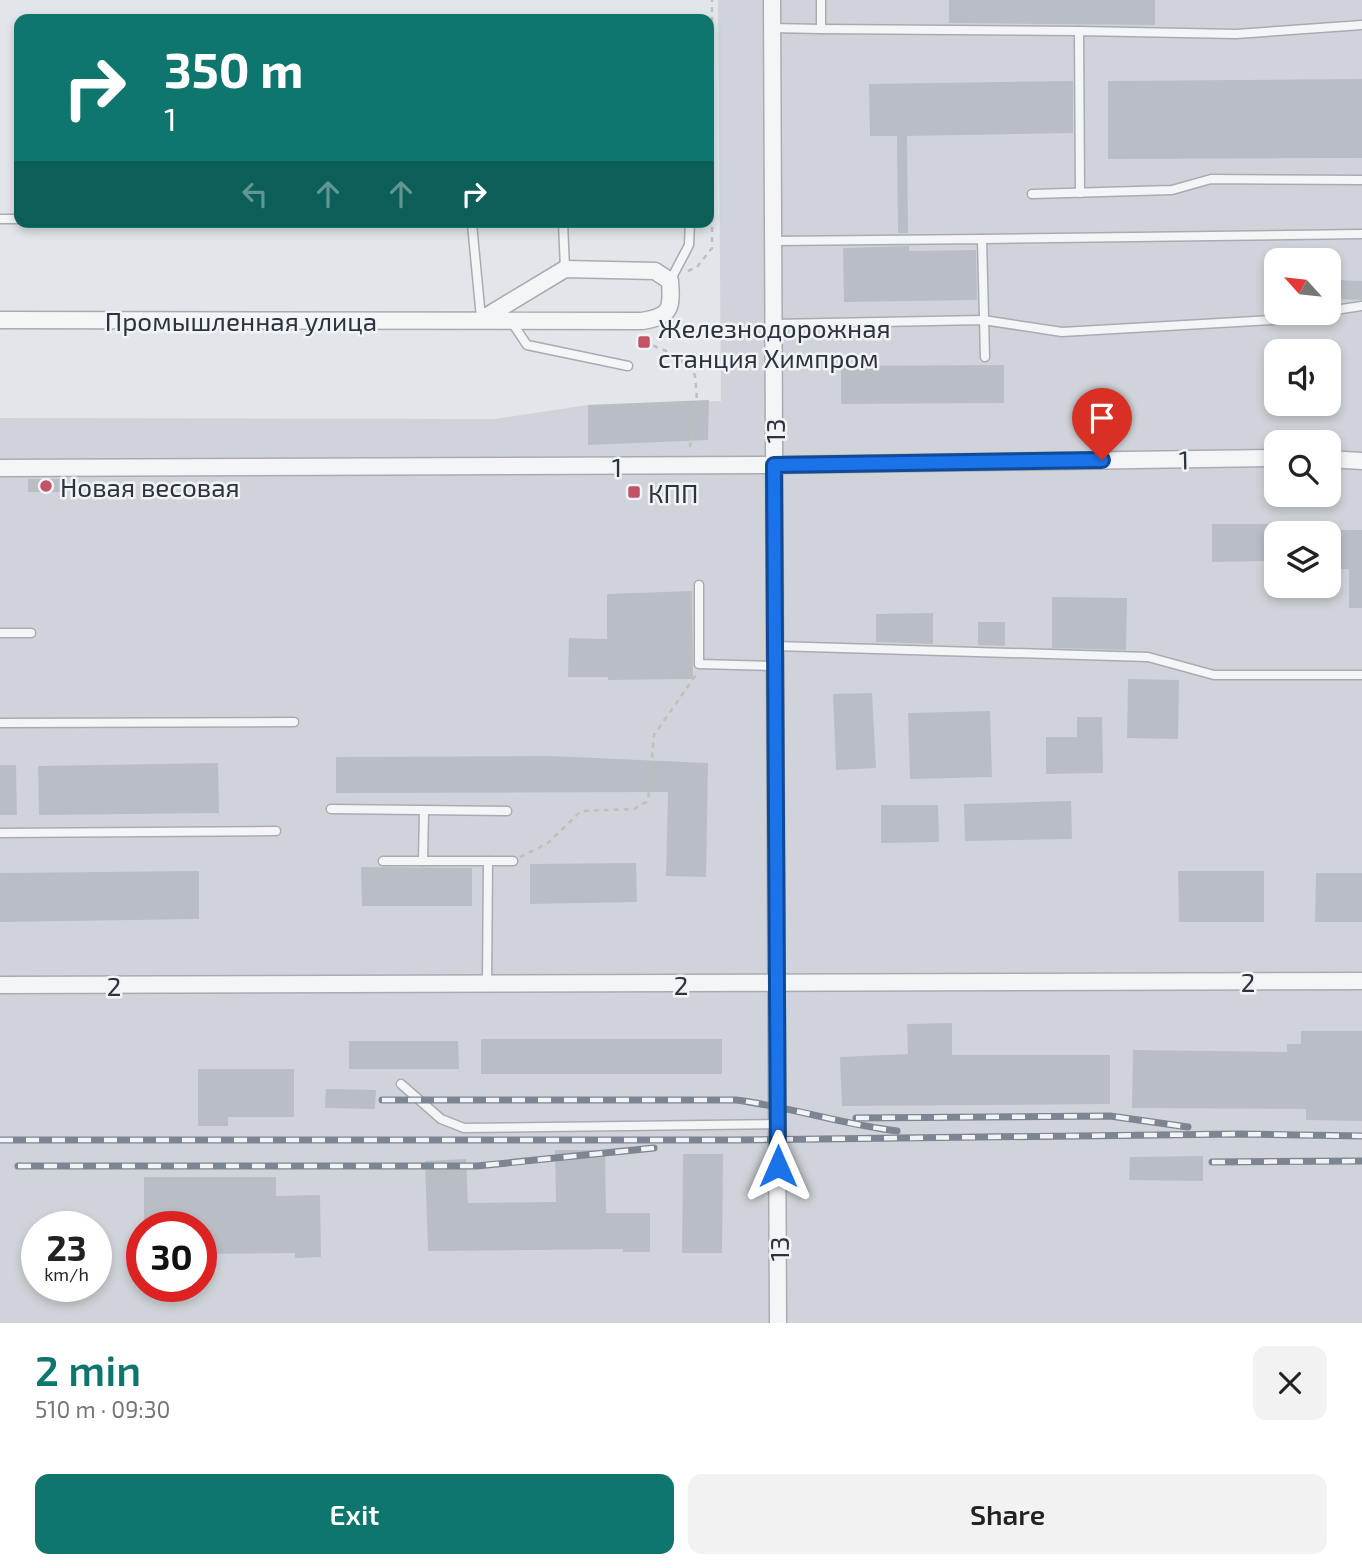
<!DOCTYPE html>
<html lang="en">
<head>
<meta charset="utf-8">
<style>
  body { margin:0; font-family:"Exo 2",sans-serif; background:#f2f2f2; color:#222; height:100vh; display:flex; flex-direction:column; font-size:26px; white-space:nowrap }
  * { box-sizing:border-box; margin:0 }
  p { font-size:23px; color:#767676 }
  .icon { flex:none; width:38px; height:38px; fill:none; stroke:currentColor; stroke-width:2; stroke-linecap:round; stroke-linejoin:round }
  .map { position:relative; height:1323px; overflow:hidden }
  .panel { display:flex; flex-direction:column; background:#fff; flex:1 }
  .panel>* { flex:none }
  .hud { position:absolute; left:14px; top:14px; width:700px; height:214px; border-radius:14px; box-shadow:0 4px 10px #0003; background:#0f766e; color:#fff; overflow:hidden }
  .needle { width:46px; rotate:297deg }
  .tools { position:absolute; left:1264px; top:248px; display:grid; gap:14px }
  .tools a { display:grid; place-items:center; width:77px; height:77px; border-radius:14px; background:#fff; box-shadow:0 4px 10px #0003; font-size:35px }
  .speed { position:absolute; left:21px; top:1211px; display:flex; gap:14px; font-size:35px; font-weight:700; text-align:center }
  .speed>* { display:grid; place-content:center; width:91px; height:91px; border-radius:50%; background:#fff; box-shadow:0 4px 10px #0003; line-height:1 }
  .speed small { font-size:18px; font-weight:400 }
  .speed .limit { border:10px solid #d22; background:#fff; color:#111 }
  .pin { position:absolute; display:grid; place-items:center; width:60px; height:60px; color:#fff; margin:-72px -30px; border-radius:50% 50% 50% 0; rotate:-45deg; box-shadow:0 0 7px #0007 }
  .pin .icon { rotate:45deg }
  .me { position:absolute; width:77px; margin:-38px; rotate:0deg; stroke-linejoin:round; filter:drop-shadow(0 0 5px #0008) }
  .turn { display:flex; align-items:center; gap:24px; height:147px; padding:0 35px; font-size:32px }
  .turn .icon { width:91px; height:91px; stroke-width:2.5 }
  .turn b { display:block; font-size:49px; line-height:60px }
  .lanes { display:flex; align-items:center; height:66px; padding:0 35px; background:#0003; justify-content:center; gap:35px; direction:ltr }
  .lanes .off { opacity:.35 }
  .round { display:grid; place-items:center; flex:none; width:74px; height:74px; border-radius:14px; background:#f2f2f2 }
  .head { display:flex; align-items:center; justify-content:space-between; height:119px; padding:0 35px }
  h1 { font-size:42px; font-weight:600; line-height:52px; color:#0f766e }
  .action { display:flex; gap:14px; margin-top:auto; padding:14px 35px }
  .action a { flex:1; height:80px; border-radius:14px; background:#0f766e; color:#fff; font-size:28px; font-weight:600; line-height:80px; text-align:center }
  .action a+a { background:#f2f2f2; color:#222 }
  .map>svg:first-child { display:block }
  .built { fill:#d0d4da; fill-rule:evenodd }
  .building { fill:#b9bec5 }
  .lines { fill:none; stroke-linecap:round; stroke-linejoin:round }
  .service-casing { stroke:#a7acb3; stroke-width:11 }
  .minor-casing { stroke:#a7acb3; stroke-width:19 }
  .path { stroke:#bcbfc3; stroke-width:2.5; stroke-dasharray:5 5; stroke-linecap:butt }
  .service { stroke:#f4f5f7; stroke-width:8 }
  .minor { stroke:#f4f5f7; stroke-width:16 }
  .rail-casing { stroke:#7c8591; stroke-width:7 }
  .rail { stroke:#f1f3f6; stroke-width:4.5; stroke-dasharray:13; stroke-linecap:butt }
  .route-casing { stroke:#114b97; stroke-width:18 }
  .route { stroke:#1a73e8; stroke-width:12 }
  .poi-dot { fill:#c25265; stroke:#f1f3f6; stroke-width:2.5 }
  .labels { text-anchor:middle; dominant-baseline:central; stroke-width:5; stroke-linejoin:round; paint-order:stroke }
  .street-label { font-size:26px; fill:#2b333f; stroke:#f1f3f6 }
  .poi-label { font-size:26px; fill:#2b333f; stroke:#f1f3f6; text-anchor:start }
</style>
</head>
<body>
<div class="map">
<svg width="1362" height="1323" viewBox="0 0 1362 1323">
  <rect width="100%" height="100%" fill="#e2e5e9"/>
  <path class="built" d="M718 0H1362V1323H0V418L495 419 588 405 721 401ZM1276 261H1328V313H1276ZM1276 352H1328V404H1276ZM1276 443H1328V495H1276ZM1276 534H1328V586H1276ZM37 1227H96V1286H37ZM142 1227H201V1286H142Z"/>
  <g class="building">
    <polygon points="949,0 1155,0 1155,25 949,23"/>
    <polygon points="1362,79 1362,158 1108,159 1108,81"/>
    <polygon points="1073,81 1073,133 907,136 908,233 898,233 897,136 870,136 869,84"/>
    <polygon points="909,246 909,251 976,250 977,300 844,302 843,248"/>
    <polygon points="1337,280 1362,281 1362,300 1336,299"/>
    <polygon points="1004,365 1004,403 841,404 841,366"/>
    <polygon points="709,400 708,440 588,445 588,405"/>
    <rect x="28" y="479" width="36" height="13"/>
    <polygon points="1212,524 1269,524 1269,561 1212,562"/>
    <polygon points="1330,530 1362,530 1362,608 1349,608 1349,569 1330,569"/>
    <polygon points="692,591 693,679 608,680 608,677 568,677 569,638 607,639 607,594"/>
    <polygon points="1052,597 1127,598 1126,650 1052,648"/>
    <polygon points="933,613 933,644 876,642 876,614"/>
    <polygon points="978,622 1005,622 1005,646 978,645"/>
    <polygon points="1128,679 1179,680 1178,739 1127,738"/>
    <polygon points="872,693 876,768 836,770 833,694"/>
    <polygon points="990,711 992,777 910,779 908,713"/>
    <polygon points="1077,717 1102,717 1103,773 1046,774 1046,737 1077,737"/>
    <polygon points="550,756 708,763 706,877 666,876 668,792 336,793 336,757"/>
    <polygon points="218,763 219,813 39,815 38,766"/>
    <polygon points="0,765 16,765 17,815 0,815"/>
    <polygon points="1071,801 1072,839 965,841 964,804"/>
    <polygon points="881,805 938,805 939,842 881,843"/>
    <polygon points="636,863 637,902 530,904 530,864"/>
    <polygon points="361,867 472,868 472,906 362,906"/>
    <polygon points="199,871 199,919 0,922 0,873"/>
    <polygon points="1178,871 1264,871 1264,922 1179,922"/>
    <polygon points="1316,873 1362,873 1362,922 1315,922"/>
    <polygon points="952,1023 952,1055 1110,1055 1110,1104 842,1106 840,1057 908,1054 907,1024"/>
    <polygon points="1301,1031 1362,1031 1362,1121 1306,1120 1306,1109 1132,1108 1133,1050 1287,1052 1287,1044 1301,1044"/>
    <rect x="481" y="1039" width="241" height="35"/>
    <polygon points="349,1041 458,1041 459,1069 349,1069"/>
    <polygon points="198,1069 294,1069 294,1117 228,1117 228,1126 198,1126"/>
    <polygon points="326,1089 376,1090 375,1109 325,1108"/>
    <polygon points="555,1150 605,1150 606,1213 650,1213 650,1252 623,1252 623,1249 428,1251 425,1161 466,1159 468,1203 556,1202"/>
    <polygon points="683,1154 723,1154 722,1253 682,1253"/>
    <polygon points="1203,1156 1203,1181 1129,1180 1130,1157"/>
    <polygon points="144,1177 276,1177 276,1196 320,1195 321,1257 295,1258 295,1253 201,1254 201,1227 144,1227"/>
  </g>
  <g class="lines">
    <g class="service-casing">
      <g id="service">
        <polyline points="772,28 821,29 821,0"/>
        <polyline points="821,29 1079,31"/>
        <polyline points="1080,193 1079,31 1236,34 1362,25"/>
        <polyline points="1032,194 1172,190 1211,179 1362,180"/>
        <polyline points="0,219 19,219"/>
        <polyline points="469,222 472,224 481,318"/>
        <polyline points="563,222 565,269"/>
        <polyline points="982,239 1362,234"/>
        <polyline points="773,241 982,239 985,357"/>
        <polyline points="670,281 689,245 690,222"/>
        <polyline points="1328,311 1362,306"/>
        <polyline points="511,321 527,345 628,366"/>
        <polyline points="774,324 983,320 1062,332 1306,318 1321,313"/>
        <polyline points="699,585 699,664 775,666"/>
        <polyline points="0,633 31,633"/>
        <polyline points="775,646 1148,657 1214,675 1362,675"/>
        <polyline points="0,723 294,722"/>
        <polyline points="331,809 507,811"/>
        <polyline points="0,833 276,831"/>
        <polyline points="383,861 513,861"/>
        <polyline points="423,861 424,811"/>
        <polyline points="487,984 488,861"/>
        <polyline points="401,1084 441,1119 464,1128 777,1124"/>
      </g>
    </g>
    <g class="minor-casing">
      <g id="minor">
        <polyline points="772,0 778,1323"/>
        <path d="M0 320 642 321C671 316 672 309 670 281L655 271 565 269 482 319"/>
        <polyline points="1328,459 1362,461"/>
        <polyline points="0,468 774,465 1276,458"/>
        <polyline points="0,985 1362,981"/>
      </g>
    </g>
    <g class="path">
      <polyline points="688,271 697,267 712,248 712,0"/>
      <polyline points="644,342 676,355 695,375 697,400 689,452"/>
      <polyline points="520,857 548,843 581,811 634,809 648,801 654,735 696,675"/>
    </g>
    <use href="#service" class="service"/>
    <use href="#minor" class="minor"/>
    <g class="rail-casing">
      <g id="rail">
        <path d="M382 1100H736C790 1107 842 1124 897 1131"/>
        <polyline points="856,1118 1110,1116 1188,1127"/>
        <polyline points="0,1140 735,1140 1238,1134 1362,1136"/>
        <polyline points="1212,1162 1362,1161"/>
        <polyline points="18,1166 477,1166 654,1148"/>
      </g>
    </g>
    <use href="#rail" class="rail"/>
  </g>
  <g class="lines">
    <g class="route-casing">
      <polyline id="route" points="778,1166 774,465 1102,460"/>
    </g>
    <use href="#route" class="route"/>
  </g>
  <g class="poi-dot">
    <rect x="637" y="335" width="14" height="14" rx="3.5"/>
    <circle cx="46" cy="486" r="7"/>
    <rect x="627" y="485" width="14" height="14" rx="3.5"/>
  </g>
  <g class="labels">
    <g class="street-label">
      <text x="241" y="320">Промышленная улица</text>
      <text transform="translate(774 431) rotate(-90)">13</text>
      <text transform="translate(1184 459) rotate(-1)">1</text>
      <text x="617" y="466">1</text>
      <text x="1248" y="981">2</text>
      <text x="681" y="984">2</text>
      <text x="114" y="985">2</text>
      <text transform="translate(778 1249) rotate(-90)">13</text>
    </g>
    <g class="poi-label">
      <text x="658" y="327">Железнодорожная<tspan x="658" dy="30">станция Химпром</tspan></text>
      <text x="60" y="486">Новая весовая</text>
      <text x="648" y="492">КПП</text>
    </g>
  </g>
</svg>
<div class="tools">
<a><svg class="needle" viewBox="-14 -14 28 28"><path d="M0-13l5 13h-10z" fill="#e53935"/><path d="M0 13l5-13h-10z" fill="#767676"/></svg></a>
<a><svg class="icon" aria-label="sound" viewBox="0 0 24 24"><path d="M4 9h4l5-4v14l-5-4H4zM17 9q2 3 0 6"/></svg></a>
<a><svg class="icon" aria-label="search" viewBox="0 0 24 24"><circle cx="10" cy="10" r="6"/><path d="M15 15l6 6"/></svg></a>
<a><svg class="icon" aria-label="layers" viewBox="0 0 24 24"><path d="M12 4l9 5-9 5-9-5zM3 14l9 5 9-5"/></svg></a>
</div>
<div class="speed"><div>23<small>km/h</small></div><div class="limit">30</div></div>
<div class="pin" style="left:1102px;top:460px;background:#d93025"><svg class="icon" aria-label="arrive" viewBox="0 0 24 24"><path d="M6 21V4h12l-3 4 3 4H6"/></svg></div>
<svg class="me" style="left:778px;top:1166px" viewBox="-20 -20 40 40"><path d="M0-17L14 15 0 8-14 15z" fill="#1a73e8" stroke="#fff" stroke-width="4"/></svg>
<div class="hud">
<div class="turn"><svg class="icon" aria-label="right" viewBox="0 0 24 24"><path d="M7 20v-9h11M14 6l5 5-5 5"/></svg><div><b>350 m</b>1</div></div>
<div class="lanes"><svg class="icon off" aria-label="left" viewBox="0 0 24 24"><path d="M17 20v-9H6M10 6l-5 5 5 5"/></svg><svg class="icon off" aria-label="ahead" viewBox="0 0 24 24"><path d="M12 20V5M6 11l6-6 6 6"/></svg><svg class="icon off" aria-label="ahead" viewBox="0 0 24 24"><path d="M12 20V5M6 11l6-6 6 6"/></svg><svg class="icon" aria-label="right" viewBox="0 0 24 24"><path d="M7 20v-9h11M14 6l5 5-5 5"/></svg></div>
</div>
</div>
<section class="panel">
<div class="head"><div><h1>2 min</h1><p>510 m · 09:30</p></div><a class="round"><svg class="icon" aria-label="close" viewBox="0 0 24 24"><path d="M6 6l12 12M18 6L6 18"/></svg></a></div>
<div class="action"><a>Exit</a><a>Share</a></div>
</section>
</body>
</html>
